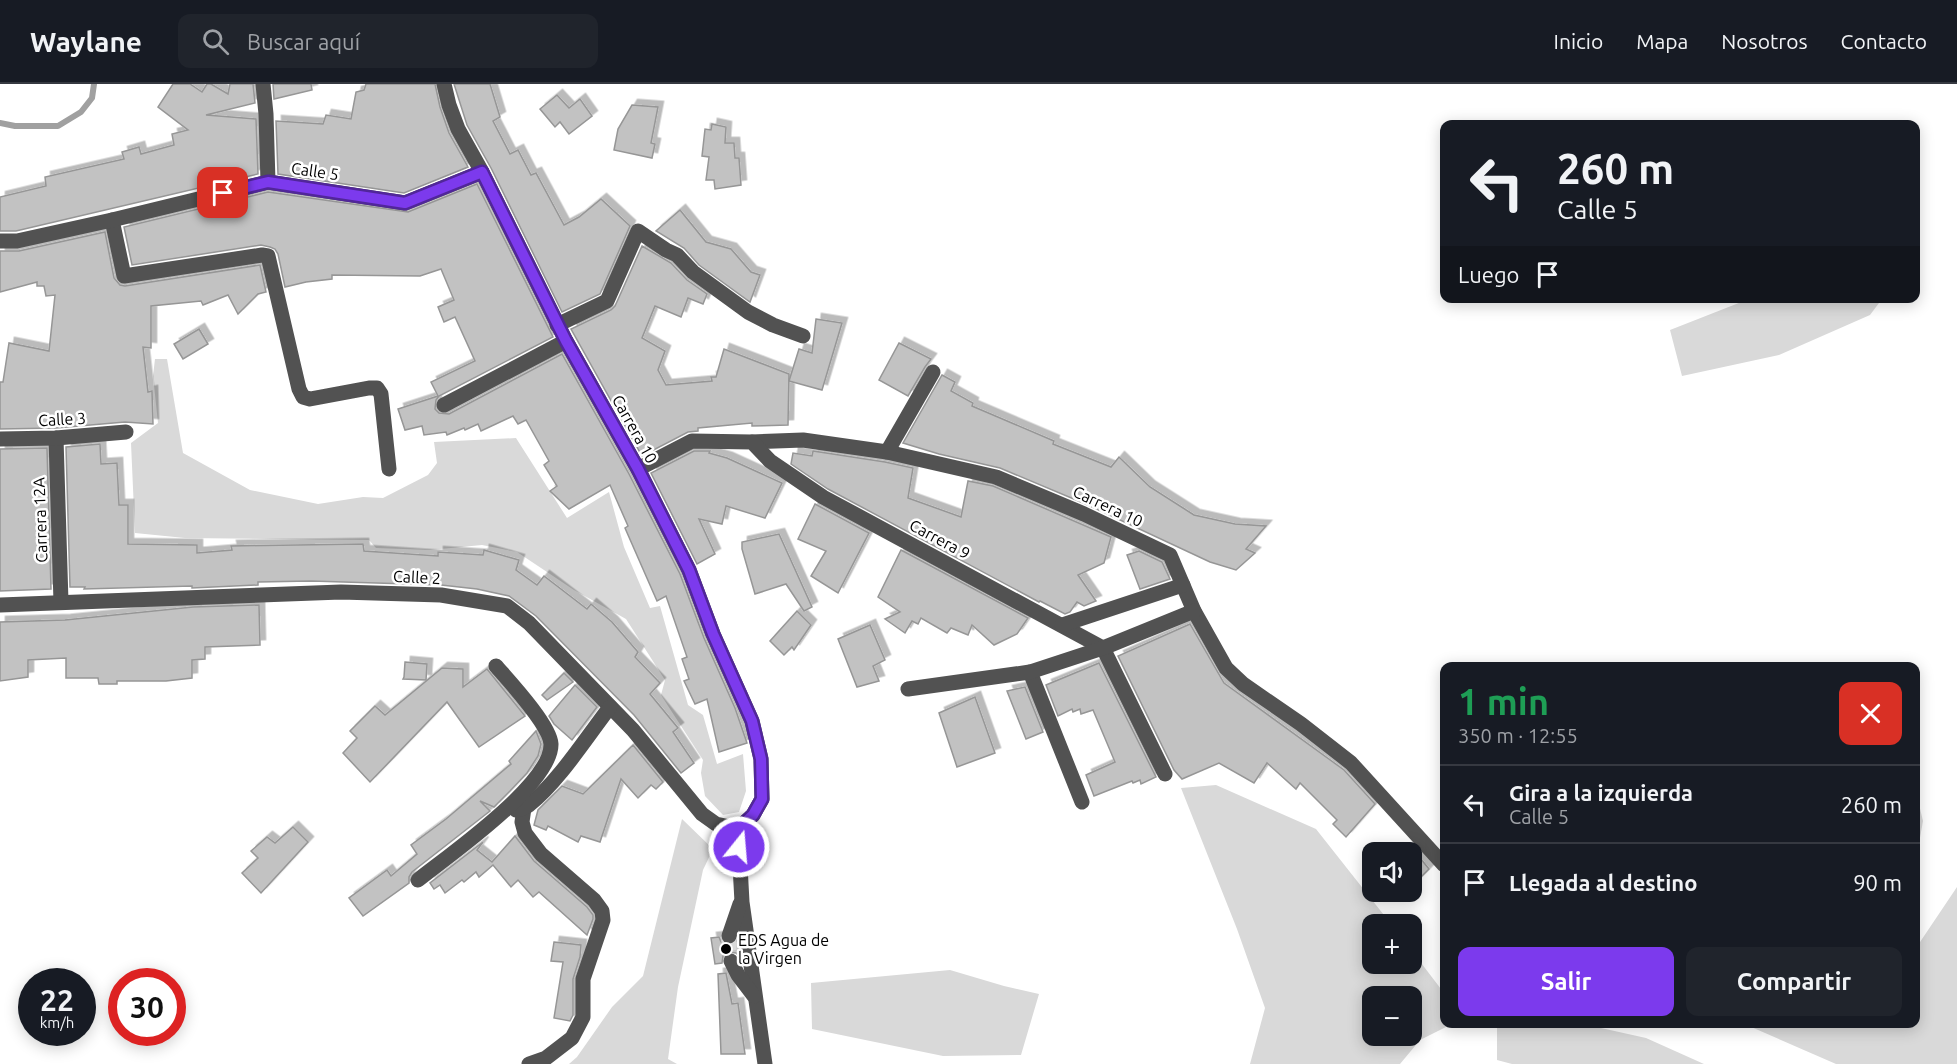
<!DOCTYPE html>
<html lang="es">
<head>
<meta charset="utf-8">
<style>
  body { margin:0; font-family:Ubuntu,sans-serif; background:#20242c; color:#f1f3f6; height:100vh; display:flex; flex-direction:column; font-size:22px; white-space:nowrap }
  * { box-sizing:border-box; margin:0 }
  p { font-size:20px; color:#9ea1a6 }
  .icon { flex:none; width:33px; height:33px; fill:none; stroke:currentColor; stroke-width:2; stroke-linecap:round; stroke-linejoin:round }
  .map { position:relative; flex:1; overflow:hidden }
  .drawer { position:absolute; left:1440px; top:578px; width:480px; height:366px; display:flex; flex-direction:column; background:#171b24; border-radius:12px; box-shadow:0 3px 15px #0003 }
  .drawer>* { flex:none }
  .guide { position:absolute; left:1440px; top:36px; width:480px; height:183px; border-radius:12px; box-shadow:0 3px 15px #0003; background:#171b24; color:#f1f3f6; overflow:hidden }
  .fabs { position:absolute; left:1362px; top:758px; display:grid; gap:12px }
  .fabs a { display:grid; place-items:center; width:60px; height:60px; border-radius:12px; background:#171b24; box-shadow:0 3px 15px #0003; font-size:30px }
  .speed { position:absolute; left:18px; top:884px; display:flex; gap:12px; font-size:30px; font-weight:700; text-align:center }
  .speed>* { display:grid; place-content:center; width:78px; height:78px; border-radius:50%; background:#171b24; box-shadow:0 3px 15px #0003; line-height:1 }
  .speed small { font-size:15px; font-weight:400 }
  .speed .limit { border:9px solid #d22; background:#fff; color:#111 }
  .pin { position:absolute; display:grid; place-items:center; width:51px; height:51px; color:#fff; margin:-26px; border-radius:12px; box-shadow:0 3px 9px #0006 }
  .me { position:absolute; width:66px; margin:-33px; rotate:17deg; stroke-linejoin:round; filter:drop-shadow(0 0 4px #0008) }
  .turn { display:flex; align-items:center; gap:21px; height:126px; padding:0 18px; font-size:27px }
  .turn .icon { width:78px; height:78px; stroke-width:2.5 }
  .turn b { display:block; font-size:42px; line-height:51px }
  .then { display:flex; align-items:center; height:57px; padding:0 18px; background:#0003; gap:12px; font-size:22px }
  .round { display:grid; place-items:center; flex:none; width:63px; height:63px; border-radius:12px; background:#20242c }
  .summary { display:flex; align-items:center; justify-content:space-between; height:102px; padding:0 18px }
  h1 { font-size:36px; font-weight:600; line-height:45px; color:#1e9e55 }
  .button { display:flex; gap:12px; margin-top:auto; padding:12px 18px }
  .button a { flex:1; height:69px; border-radius:12px; background:#7c3aed; color:#fff; font-size:24px; font-weight:600; line-height:69px; text-align:center }
  .button a+a { background:#20242c; color:#f1f3f6 }
  ul { padding:0; list-style:none }
  li { display:flex; align-items:center; gap:18px; height:78px; padding:0 18px; border-top:2px solid #363941 }
  li div { flex:1 }
  li b { display:block; font-size:22px }
  li em { font-style:normal }
  header { display:flex; align-items:center; gap:36px; box-sizing:border-box; height:84px; padding:0 30px; background:#171b24; border-bottom:2px solid #363941 }
  header strong { font-size:28px }
  nav { display:flex; gap:33px; margin-inline-start:auto; font-size:21px }
  .search { width:420px; height:54px; background:#20242c; display:flex; align-items:center; gap:15px; box-sizing:border-box; padding:0 21px; border-radius:12px; color:#9ea1a6; font-size:22px }
  .map>svg:first-child { display:block }
  .green { fill:#d9d9d9; fill-rule:evenodd }
  .lines { fill:none; stroke-linecap:round; stroke-linejoin:round }
  .stream { stroke:#a0a0a0; stroke-width:6 }
  .building { fill:#c2c2c2; stroke:#969696; stroke-width:1.5; filter:url(#shadow) }
  .minor-tunnel { stroke:#d9d9d9; stroke-width:15; stroke-dasharray:15 8; stroke-linecap:butt }
  .minor { stroke:#525252; stroke-width:15 }
  .route-casing { stroke:#51269a; stroke-width:15 }
  .route { stroke:#7c3aed; stroke-width:10 }
  .poi-dot { fill:#000; stroke:#fff; stroke-width:2 }
  .labels { text-anchor:middle; dominant-baseline:central; stroke-width:5; stroke-linejoin:round; paint-order:stroke }
  .street-label { font-size:16px; fill:#000; stroke:#fff }
  .poi-label { font-size:16px; fill:#000; stroke:#fff; text-anchor:start }
</style>
</head>
<body>
<header>
<strong>Waylane</strong>
<div class="search"><svg class="icon" aria-label="search" viewBox="0 0 24 24"><circle cx="10" cy="10" r="6"/><path d="M15 15l6 6"/></svg>Buscar aquí</div>
<nav><a>Inicio</a><a>Mapa</a><a>Nosotros</a><a>Contacto</a></nav>
</header>
<div class="map">
<svg width="1957" height="980" viewBox="0 0 1957 980">
  <defs>
    <filter id="shadow"><feDropShadow dx="5.5" dy="-5.5" stdDeviation="0" flood-color="#0004"/></filter>
  </defs>
  <rect width="100%" height="100%" fill="#fff"/>
  <g class="green">
    <polygon points="1749,215 1749,214 1882,215 1870,231 1779,271 1682,292 1670,246"/>
    <polygon points="155,275 167,275 183,369 250,406 318,420 363,413 383,414 428,391 437,379 434,358 516,354 567,434 609,408 624,463 650,524 660,522 688,621 703,631 717,680 743,670 746,707 739,728 723,731 705,712 701,689 703,676 661,611 665,596 626,535 574,506 517,468 482,461 430,466 376,464 369,456 185,454 135,449 131,359 158,339 153,292"/>
    <path d="M1216 701 1316 745 1391 840H1372V879H1412V867L1444 909V939H1454L1420 956 1400 980H1250L1265 924 1237 845 1181 704ZM1372 912H1412V951H1372Z"/>
    <polygon points="1916,708 1923,737 1916,776"/>
    <polygon points="682,735 713,765 703,786 678,903 668,975 677,980 569,980 577,973 612,923 643,892"/>
    <polygon points="1957,803 1957,980 1836,980 1742,939 1916,939 1916,864"/>
    <polygon points="950,886 1004,902 1039,910 1021,971 943,972 812,945 811,899"/>
    <polygon points="1497,939 1583,940 1646,954 1704,980 1512,980 1497,976"/>
  </g>
  <g class="lines">
    <polyline class="stream" points="0,39 15,42 58,42 81,28 92,14 94,0"/>
  </g>
  <g class="building">
    <polygon points="173,0 190,0 202,8 207,0 211,0 228,10 230,0 253,0 255,19 206,31 256,35 258,90 16,147 0,147 0,113 46,102 45,93 124,75 122,68 139,63 141,70 174,61 172,50 188,46 158,23"/>
    <polygon points="273,0 311,0 312,6 274,15"/>
    <polygon points="366,0 435,0 440,23 449,49 468,83 404,109 278,90 276,37 323,40 326,31 351,35 356,8 364,6"/>
    <polygon points="454,0 490,0 500,33 493,37 510,70 518,66 531,91 536,89 564,141 579,133 601,115 630,142 600,210 562,228 491,84 467,41"/>
    <polygon points="557,11 569,24 580,15 592,32 569,50 560,38 555,43 540,25"/>
    <polygon points="632,21 658,23 651,59 655,60 652,74 614,66 618,45"/>
    <polygon points="712,40 726,43 725,59 734,59 735,74 739,74 741,101 715,105 714,96 706,96 709,73 702,72 705,45 711,46"/>
    <polygon points="477,100 553,253 439,312 436,316 435,325 439,329 449,330 562,270 629,390 680,490 704,554 735,624 747,659 719,668 707,615 695,620 684,597 689,595 682,575 687,573 666,512 657,517 625,444 628,442 610,401 569,425 550,407 557,402 544,381 549,377 526,336 518,340 513,332 481,347 478,340 465,346 464,344 447,351 446,348 424,351 422,342 405,346 398,325 438,312 431,298 475,277 455,233 444,238 438,223 454,216 441,185 420,192 332,191 332,195 306,198 285,203 278,170 275,165 270,163 261,161 132,181 124,143 268,108 408,128"/>
    <polygon points="680,126 706,158 731,165 751,188 760,191 750,218 699,181 684,164 656,147"/>
    <polygon points="105,148 114,194 120,201 125,202 260,181 266,208 258,210 238,230 228,211 203,221 201,217 151,222 151,264 143,263 148,308 152,307 153,340 125,338 56,344 0,345 0,298 3,298 9,259 49,267 55,211 46,212 44,202 37,202 37,198 0,208 0,167 19,167"/>
    <polygon points="642,162 671,179 687,196 707,210 703,220 688,214 681,233 655,222 642,254 665,267 658,286 666,301 712,297 711,293 716,293 724,265 789,290 788,341 752,342 752,339 698,344 698,347 688,348 642,372 571,245 611,226 615,222"/>
    <polygon points="816,235 842,239 822,306 789,297 799,265 812,269"/>
    <polygon points="199,245 208,260 183,275 174,260"/>
    <polygon points="899,259 931,275 925,283 908,312 879,296"/>
    <polygon points="942,291 955,298 951,307 973,319 972,322 1054,357 1053,360 1111,383 1119,373 1150,403 1194,431 1235,440 1266,442 1246,465 1255,469 1236,486 1210,478 1088,421 1000,384 939,370 903,359"/>
    <polygon points="100,360 101,380 117,379 119,421 128,421 128,460 197,461 197,469 232,466 231,462 363,460 364,467 438,472 438,468 483,471 484,466 519,476 516,486 537,501 544,492 587,525 591,520 612,538 638,568 635,573 660,599 650,610 678,644 673,648 694,679 681,689 634,631 536,532 509,512 477,505 441,501 311,497 258,498 258,501 192,504 192,502 84,505 85,503 70,503 66,363"/>
    <polygon points="47,364 51,505 0,507 0,365"/>
    <polygon points="694,367 710,367 709,369 727,374 782,399 765,434 726,422 722,440 699,435 715,470 697,480 651,389"/>
    <polygon points="813,367 885,378 913,384 908,414 961,433 968,397 993,402 1111,453 1104,479 1078,491 1096,517 1084,522 1077,518 1070,528 1065,530 1040,517 1039,518 828,405 791,380 793,369 812,372"/>
    <polygon points="815,420 869,449 838,509 811,492 826,467 798,455"/>
    <polygon points="779,450 812,523 804,527 786,500 755,510 742,465 742,458"/>
    <polygon points="901,466 1028,534 1017,550 994,561 972,541 968,551 951,544 947,549 921,534 918,540 912,537 905,549 885,535 900,528 878,513"/>
    <polygon points="1139,467 1162,478 1170,495 1140,505 1127,471"/>
    <polygon points="259,521 260,561 205,563 205,575 192,576 192,594 166,597 117,597 117,600 99,600 98,594 66,594 66,574 28,576 28,593 0,597 0,538 65,536 193,523"/>
    <polygon points="797,527 811,541 794,566 792,563 784,571 770,557"/>
    <polygon points="1190,540 1224,599 1344,686 1375,720 1346,753 1333,740 1337,736 1300,699 1296,705 1267,679 1254,699 1219,679 1182,695 1174,686 1118,572"/>
    <polygon points="870,541 885,576 873,582 879,597 857,603 838,555"/>
    <polygon points="405,578 427,580 426,596 403,595 404,593"/>
    <polygon points="1099,579 1156,693 1141,700 1140,696 1133,699 1132,697 1094,712 1086,691 1115,678 1093,626 1081,630 1080,625 1073,628 1072,625 1058,632 1046,601"/>
    <polygon points="442,584 463,585 463,603 487,585 525,632 479,663 447,618 370,698 343,669 357,654 350,647 375,622 385,631"/>
    <polygon points="564,589 573,598 547,616 542,611"/>
    <polygon points="575,601 597,623 572,656 554,640 549,632"/>
    <polygon points="1025,603 1043,648 1026,655 1007,607"/>
    <polygon points="975,613 995,669 957,683 939,629"/>
    <polygon points="536,647 541,660 538,672 527,689 510,707 494,723 480,717 490,727 412,788 409,793 409,799 363,832 349,814 387,786 391,792 417,770 411,761 446,735 511,680 509,677"/>
    <polygon points="633,661 663,698 656,705 651,701 638,714 621,695 600,758 581,752 578,758 548,742 546,746 534,741 538,726 562,702 583,710"/>
    <polygon points="293,743 308,758 261,809 242,789 258,774 251,767 267,753 275,759"/>
    <polygon points="515,752 534,777 587,823 593,831 593,835 587,851 539,808 533,813 518,796 511,803 493,781 479,793 476,788 464,798 462,796 445,809 440,801 434,805 430,799 483,758 477,766 492,778"/>
    <polygon points="1412,764 1429,785 1412,802"/>
    <polygon points="719,853 721,858 726,861 731,861 738,856 740,873 736,869 727,868 723,872 722,879 715,880 711,854"/>
    <polygon points="554,858 581,861 580,873 573,895 573,931 570,937 554,934 563,878 551,877"/>
    <polygon points="726,889 732,920 738,919 745,970 721,970 718,890"/>
  </g>
  <g class="lines">
    <polyline class="minor-tunnel" points="729,852 729,865 731,877"/>
    <g class="minor">
      <polyline points="263,0 266,30 268,98"/>
      <polyline points="444,0 449,21 458,45 482,88 566,257 638,385 689,486 713,550 752,637 761,675 762,715 753,731 738,745"/>
      <polyline points="112,136 124,192 262,171 268,172 299,305 303,313 310,315 369,304 377,304 381,310 389,385"/>
      <polyline points="0,157 17,157 112,136 268,98 405,119 482,88"/>
      <polyline points="557,241 607,217 638,147 666,166 677,171 693,188 748,228 773,241 803,252"/>
      <polyline points="444,321 566,257"/>
      <polyline points="56,354 61,518"/>
      <polyline points="0,355 56,354 126,348"/>
      <polyline points="752,358 803,356 887,368 996,393 1084,430 1170,471 1194,527 1226,584 1243,600 1301,640 1351,679 1444,781"/>
      <polyline points="887,368 933,288"/>
      <polyline points="638,385 692,357 752,358 770,377 823,413 1103,564 1165,690"/>
      <polyline points="0,521 341,508 441,511 507,522 529,539 633,646 702,730 716,740 738,745"/>
      <polyline points="1062,541 1183,501"/>
      <polyline points="1030,588 1082,718"/>
      <polyline points="908,605 1030,588 1103,564 1194,527"/>
      <polyline points="524,724 522,738 525,749 541,770 594,816 602,827 603,836 583,895 583,933 572,954 546,974 529,980"/>
      <path d="M516 726C521 725 525 724 529 721 559 697 586 654 610 623"/>
      <polyline points="738,745 742,818 765,980"/>
      <path d="M418 796C448 772 552 700 551 660 550 641 509 597 496 582"/>
      <polyline points="729,852 740,820"/>
      <polyline points="731,877 738,891 754,912"/>
    </g>
  </g>
  <g class="lines">
    <g class="route-casing">
      <polyline id="route" points="223,109 268,98 405,119 482,88 566,257 638,385 689,486 713,550 752,637 761,675 762,715 753,731 738,745 739,763"/>
    </g>
    <use href="#route" class="route"/>
  </g>
  <circle class="poi-dot" cx="726" cy="865" r="6"/>
  <g class="labels">
    <g class="street-label">
      <text transform="translate(315 87) rotate(8)">Calle 5</text>
      <text transform="translate(62 335) rotate(-3)">Calle 3</text>
      <text transform="translate(635 345) rotate(61)">Carrera 10</text>
      <text transform="translate(1108 422) rotate(25)">Carrera 10</text>
      <text transform="translate(40 436) rotate(-92)">Carrera 12A</text>
      <text transform="translate(940 455) rotate(28)">Carrera 9</text>
      <text transform="translate(417 493) rotate(3)">Calle 2</text>
    </g>
    <g class="poi-label">
      <text x="738" y="856">EDS Agua de<tspan x="738" dy="18">la Virgen</tspan></text>
    </g>
  </g>
</svg>
<div class="fabs">
<a><svg class="icon" aria-label="sound" viewBox="0 0 24 24"><path d="M4 9h4l5-4v14l-5-4H4zM17 9q2 3 0 6"/></svg></a>
<a>+</a>
<a>−</a>
</div>
<div class="speed"><div>22<small>km/h</small></div><div class="limit">30</div></div>
<div class="pin" style="left:223px;top:109px;background:#d93025"><svg class="icon" aria-label="arrive" viewBox="0 0 24 24"><path d="M6 21V4h12l-3 4 3 4H6"/></svg></div>
<svg class="me" style="left:739px;top:763px" viewBox="-20 -20 40 40"><circle r="17" fill="#7c3aed" stroke="#fff" stroke-width="3"/><path d="M0-11L8 9 0 5-8 9z" fill="#fff"/></svg>
<div class="guide">
<div class="turn"><svg class="icon" aria-label="left" viewBox="0 0 24 24"><path d="M17 20v-9H6M10 6l-5 5 5 5"/></svg><div><b>260 m</b>Calle 5</div></div>
<div class="then">Luego<svg class="icon" aria-label="arrive" viewBox="0 0 24 24"><path d="M6 21V4h12l-3 4 3 4H6"/></svg></div>
</div>
<section class="drawer">
<div class="summary"><div><h1>1 min</h1><p>350 m · 12:55</p></div><a class="round" style="background:#d93025;color:#fff"><svg class="icon" aria-label="close" viewBox="0 0 24 24"><path d="M6 6l12 12M18 6L6 18"/></svg></a></div>
<ul>
<li><svg class="icon" aria-label="left" viewBox="0 0 24 24"><path d="M17 20v-9H6M10 6l-5 5 5 5"/></svg><div><b>Gira a la izquierda</b><p>Calle 5</p></div><em>260 m</em></li>
<li><svg class="icon" aria-label="arrive" viewBox="0 0 24 24"><path d="M6 21V4h12l-3 4 3 4H6"/></svg><div><b>Llegada al destino</b></div><em>90 m</em></li>
</ul>
<div class="button"><a>Salir</a><a>Compartir</a></div>
</section>
</div>
</body>
</html>
